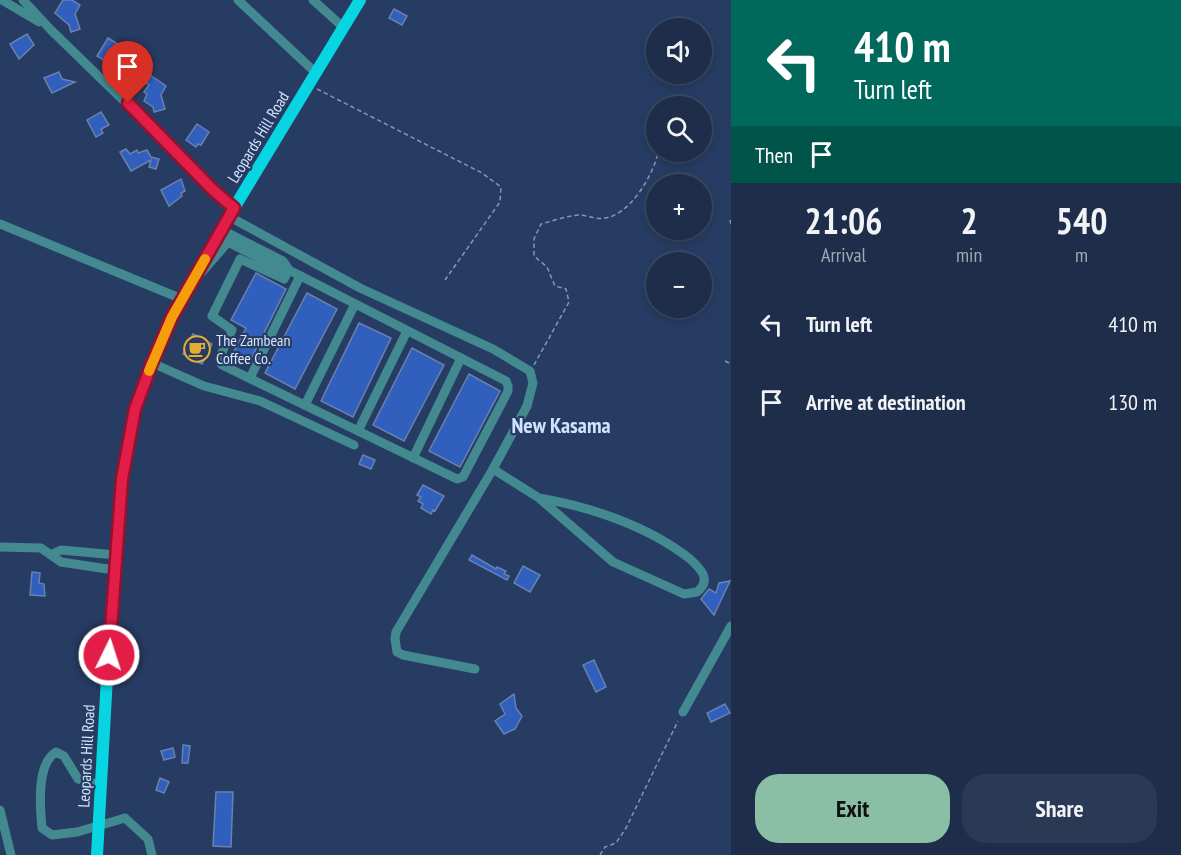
<!DOCTYPE html>
<html lang="en">
<head>
<meta charset="utf-8">
<style>
  body { margin:0; font-family:"PT Sans Narrow",sans-serif; background:#2a3954; color:#f1f3f6; height:100vh; display:flex; flex-direction:column; font-size:22px; white-space:nowrap }
  * { box-sizing:border-box; margin:0 }
  p { font-size:20px; color:#a0a8b5 }
  .icon { flex:none; width:33px; height:33px; fill:none; stroke:currentColor; stroke-width:2; stroke-linecap:round; stroke-linejoin:round }
  .map { position:relative; flex:1; overflow:hidden }
  .details { display:flex; flex-direction:column; background:#1d2d4a; width:450px }
  .details>* { flex:none }
  .top-card { background:#00695c; color:#fff; overflow:hidden }
  .fabs { position:absolute; left:646px; top:18px; display:grid; gap:12px }
  .fabs a { display:grid; place-items:center; width:66px; height:66px; border-radius:50%; background:#1d2d4a; box-shadow:0 3px 9px #0003,0 0 0 2px #3b4962; font-size:30px }
  .pin { position:absolute; display:grid; place-items:center; width:51px; height:51px; color:#fff; margin:-62px -26px; border-radius:50% 50% 50% 0; rotate:-45deg; box-shadow:0 0 6px #0007 }
  .pin .icon { rotate:45deg }
  .me { position:absolute; width:66px; margin:-33px; rotate:4deg; stroke-linejoin:round; filter:drop-shadow(0 0 4px #0008) }
  .turn { display:flex; align-items:center; gap:21px; height:126px; padding:0 24px; font-size:27px }
  .turn .icon { width:78px; height:78px; stroke-width:2.5 }
  .turn b { display:block; font-size:42px; line-height:51px }
  .then { display:flex; align-items:center; height:57px; padding:0 24px; background:#0003; gap:12px; font-size:22px }
  .eta { display:flex; justify-content:space-evenly; align-items:center; height:102px; text-align:center }
  .eta b { font-size:36px; font-weight:600; line-height:42px }
  .cta { display:flex; gap:12px; margin-top:auto; padding:12px 24px }
  .cta a { flex:1; height:69px; border-radius:24px; background:#8abfa5; color:#111; font-size:24px; font-weight:600; line-height:69px; text-align:center }
  .cta a+a { background:#2a3954; color:#f1f3f6 }
  ul { padding:0; list-style:none }
  li { display:flex; align-items:center; gap:18px; height:78px; padding:0 24px }
  li div { flex:1 }
  li b { display:block; font-size:22px }
  li em { font-style:normal }
  main { display:flex; flex:1; min-height:0 }
  .map>svg:first-child { display:block }
  .building { fill:#305fbe; stroke:#6a81ad; stroke-width:1.5 }
  .lines { fill:none; stroke-linecap:round; stroke-linejoin:round }
  .path { stroke:#8697b6; stroke-width:1.5; stroke-dasharray:4.5 3; stroke-linecap:butt }
  .minor { stroke:#438a90; stroke-width:9 }
  .major { stroke:#08d5e2; stroke-width:12 }
  .route-casing { stroke:#92132f; stroke-width:15 }
  .route { stroke:#e11d48; stroke-width:10 }
  .slow { stroke:#f59e0b; stroke-width:10 }
  .labels { text-anchor:middle; dominant-baseline:central; stroke-width:4.5; stroke-linejoin:round; paint-order:stroke }
  .street-label { font-size:16px; fill:#d7e5fd; stroke:#273c63 }
  .poi-label { font-size:16px; fill:#d7e5fd; stroke:#273c63; text-anchor:start }
  .district-label { font-size:22px; font-weight:bold; fill:#d1e2ff; stroke:#273c63 }
</style>
</head>
<body>
<main>
<div class="map">
<svg width="731" height="855" viewBox="0 0 731 855">
  <rect width="100%" height="100%" fill="#273c63"/>
  <g class="building">
    <polygon points="63,0 72,0 80,5 75,14 80,29 71,32 69,25 55,13"/>
    <polygon points="394,9 407,16 402,25 389,18"/>
    <polygon points="27,34 34,45 19,59 10,44"/>
    <polygon points="108,38 121,46 111,61 108,59 107,62 97,56"/>
    <polygon points="59,72 62,79 75,82 52,93 44,78"/>
    <polygon points="150,75 166,86 161,95 165,109 154,112 153,107 144,101 147,94 144,92 149,85 145,82"/>
    <polygon points="101,112 109,125 101,129 103,133 96,137 87,120"/>
    <polygon points="197,124 209,132 201,145 198,144 196,147 186,140"/>
    <polygon points="126,149 130,154 137,150 138,153 147,150 151,157 159,159 156,169 149,167 151,160 131,171 120,152"/>
    <polygon points="181,179 185,191 181,193 182,196 169,206 161,190"/>
    <polygon points="256,273 286,289 248,365 231,357 246,328 231,320"/>
    <polygon points="307,293 337,309 295,389 265,373"/>
    <polygon points="359,323 391,338 353,417 321,401"/>
    <polygon points="193,334 212,344 202,364 183,354"/>
    <polygon points="412,348 444,365 404,441 373,425"/>
    <polygon points="469,374 500,391 460,467 429,451"/>
    <polygon points="363,455 375,460 371,469 359,464"/>
    <polygon points="423,485 444,496 435,511 433,510 431,514 421,508 423,504 418,501 421,497 417,495"/>
    <polygon points="472,555 496,569 497,567 506,571 504,574 509,576 507,580 469,560"/>
    <polygon points="523,566 540,575 530,592 514,583"/>
    <polygon points="32,572 40,573 39,583 44,584 45,596 30,595"/>
    <polygon points="730,581 714,615 701,599 709,589 716,593 719,583"/>
    <polygon points="594,660 606,687 596,692 583,665"/>
    <polygon points="514,694 516,708 522,716 515,729 504,734 495,721 505,714 500,704"/>
    <polygon points="725,704 730,713 711,722 707,713"/>
    <polygon points="183,745 190,746 188,763 182,763"/>
    <polygon points="173,748 175,757 164,760 161,751"/>
    <polygon points="160,778 169,782 164,793 156,790"/>
    <polygon points="216,792 233,792 231,847 213,846"/>
  </g>
  <g class="lines">
    <g class="path">
      <polyline points="317,89 482,173 501,187 500,202 445,280"/>
      <polyline points="730,220 731,224"/>
      <polyline points="725,361 731,364"/>
      <path d="M534 365 569 302 566 289 555 286 547 267 534 256V239L541 224C553 221 566 216 578 215 587 215 597 220 605 218 630 215 654 174 658 152"/>
      <polyline points="600,855 605,847 616,843 626,828 678,721"/>
    </g>
    <g class="minor">
      <polyline points="2,0 39,22"/>
      <polyline points="23,0 51,30 234,208"/>
      <polyline points="238,0 316,73"/>
      <polyline points="313,0 343,27"/>
      <polyline points="230,217 360,288 493,349 530,371 533,383 527,406 493,469 396,632 395,639 397,652 403,655 475,669"/>
      <polyline points="0,224 182,299"/>
      <polyline points="222,230 283,261 289,270"/>
      <polyline points="218,237 279,268 289,270 506,381 508,386 508,391 463,477 457,479 453,477 222,365 219,359 232,330 212,316 240,259 284,279 289,270"/>
      <polyline points="202,272 228,242"/>
      <polyline points="152,363 204,386 260,401 354,445"/>
      <polyline points="250,378 300,276"/>
      <polyline points="305,405 355,304"/>
      <polyline points="358,431 407,331"/>
      <polyline points="413,458 461,358"/>
      <path d="M493 469 539 498 613 562 684 594 697 592C712 580 701 569 690 559 648 526 591 507 539 498"/>
      <polyline points="0,547 41,548 61,562 114,570"/>
      <polyline points="52,554 61,550 116,555"/>
      <polyline points="683,712 731,626"/>
      <path d="M101 785 78 779 64 756 56 752C36 764 40 808 42 828L52 835 77 832 125 818 148 839 152 855"/>
      <polyline points="0,810 11,855"/>
    </g>
    <polyline class="major" points="97,855 107,677 122,479 135,409 152,363 172,317 234,208 360,0"/>
  </g>
  <g class="lines">
    <g class="route-casing">
      <polyline id="route" points="109,655 122,479 135,409 152,363 172,317 234,208 213,190 128,103"/>
    </g>
    <use href="#route" class="route"/>
    <polyline class="slow" points="149,371 172,317 205,259"/>
  </g>
  <defs>
    <g id="cafe-ring" transform="scale(1.35)"><circle r="9.5" fill="#273c63" stroke="#e4ad35" stroke-width="1.5"/><path d="M-5.5-4.5H6V0H3Q3 3.5 0 3.5H-2.5Q-5.5 3.5-5.5 0ZM3-3.2v2h1.7v-2ZM-6 4.5H4V6H-6Z" fill="#e4ad35"/></g>
  </defs>
  <g fill-rule="evenodd">
    <use href="#cafe-ring" x="197" y="349"/>
  </g>
  <g class="labels">
    <g class="street-label">
      <text transform="translate(258 137) rotate(-59)">Leopards Hill Road</text>
      <text transform="translate(86 756) rotate(-87)">Leopards Hill Road</text>
    </g>
    <g class="poi-label">
      <text x="216" y="340">The Zambean<tspan x="216" dy="18">Coffee Co.</tspan></text>
    </g>
    <g class="district-label">
      <text x="561" y="425">New Kasama</text>
    </g>
  </g>
</svg>
<div class="fabs">
<a><svg class="icon" aria-label="sound" viewBox="0 0 24 24"><path d="M4 9h4l5-4v14l-5-4H4zM17 9q2 3 0 6"/></svg></a>
<a><svg class="icon" aria-label="search" viewBox="0 0 24 24"><circle cx="10" cy="10" r="6"/><path d="M15 15l6 6"/></svg></a>
<a>+</a>
<a>−</a>
</div>
<div class="pin" style="left:128px;top:103px;background:#d93025"><svg class="icon" aria-label="arrive" viewBox="0 0 24 24"><path d="M6 21V4h12l-3 4 3 4H6"/></svg></div>
<svg class="me" style="left:109px;top:655px" viewBox="-20 -20 40 40"><circle r="17" fill="#e11d48" stroke="#fff" stroke-width="3"/><path d="M0-11L8 9 0 5-8 9z" fill="#fff"/></svg>
</div>
<section class="details">
<div class="top-card">
<div class="turn"><svg class="icon" aria-label="left" viewBox="0 0 24 24"><path d="M17 20v-9H6M10 6l-5 5 5 5"/></svg><div><b>410 m</b>Turn left</div></div>
<div class="then">Then<svg class="icon" aria-label="arrive" viewBox="0 0 24 24"><path d="M6 21V4h12l-3 4 3 4H6"/></svg></div>
</div>
<div class="eta">
<div><b>21:06</b><p>Arrival</p></div>
<div><b>2</b><p>min</p></div>
<div><b>540</b><p>m</p></div>
</div>
<ul>
<li><svg class="icon" aria-label="left" viewBox="0 0 24 24"><path d="M17 20v-9H6M10 6l-5 5 5 5"/></svg><div><b>Turn left</b></div><em>410 m</em></li>
<li><svg class="icon" aria-label="arrive" viewBox="0 0 24 24"><path d="M6 21V4h12l-3 4 3 4H6"/></svg><div><b>Arrive at destination</b></div><em>130 m</em></li>
</ul>
<div class="cta"><a>Exit</a><a>Share</a></div>
</section>
</main>
</body>
</html>
